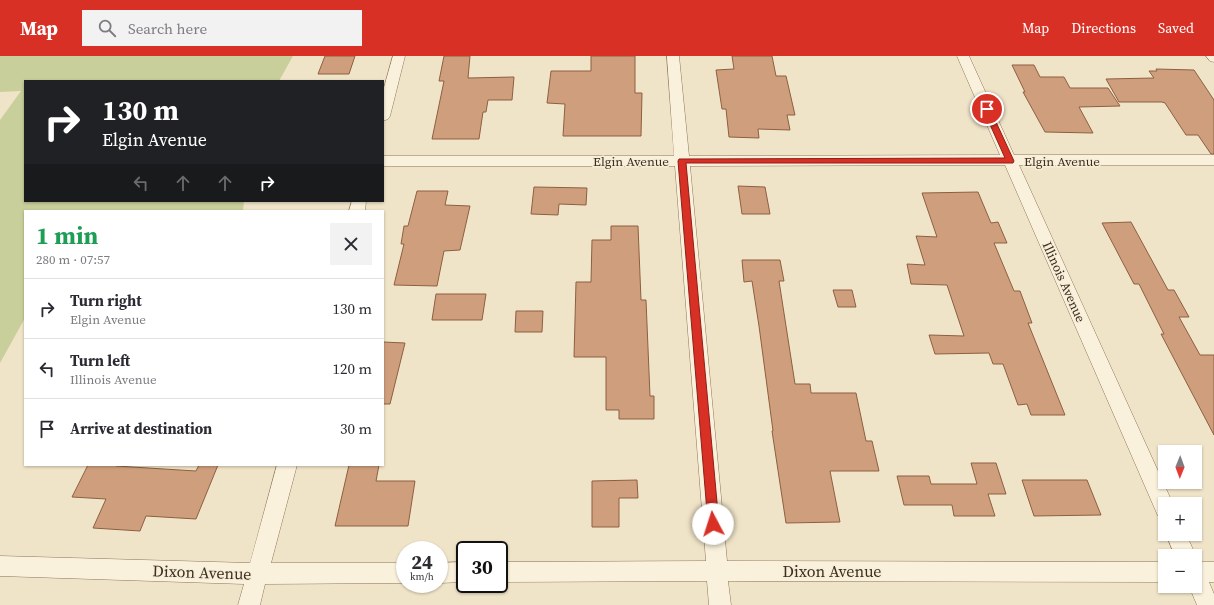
<!DOCTYPE html>
<html lang="en">
<head>
<meta charset="utf-8">
<style>
  body { margin:0; font-family:"Source Serif 4",serif; background:#f2f2f3; color:#2b2b33; height:100vh; display:flex; flex-direction:column; font-size:15px; white-space:nowrap }
  * { box-sizing:border-box; margin:0 }
  p { font-size:13px; color:#7c7c81 }
  .icon { flex:none; width:22px; height:22px; fill:none; stroke:currentColor; stroke-width:2; stroke-linecap:round; stroke-linejoin:round }
  .map { position:relative; flex:1; overflow:hidden }
  .drawer { position:absolute; left:24px; top:154px; width:360px; height:256px; display:flex; flex-direction:column; background:#fff; border-radius:0px; box-shadow:0 1px 3px #0004 }
  .drawer>* { flex:none }
  .banner { position:absolute; left:24px; top:24px; width:360px; height:122px; border-radius:0px; box-shadow:0 1px 3px #0004; background:#202124; color:#fff; overflow:hidden }
  .needle { width:26px; rotate:181deg }
  .fabs { position:absolute; left:1158px; top:389px; display:grid; gap:8px }
  .fabs a { display:grid; place-items:center; width:44px; height:44px; border-radius:0px; background:#fff; box-shadow:0 1px 3px #0004; font-size:20px }
  .speed { position:absolute; left:396px; top:485px; display:flex; gap:8px; font-size:20px; font-weight:700; text-align:center }
  .speed>* { display:grid; place-content:center; width:52px; height:52px; border-radius:50%; background:#fff; box-shadow:0 1px 3px #0004; line-height:1 }
  .speed small { font-size:10px; font-weight:400 }
  .speed .limit { border:2px solid #111; border-radius:6px; background:#fff; color:#111 }
  .pin { position:absolute; display:grid; place-items:center; width:34px; height:34px; color:#fff; margin:-17px; border:2px solid #fff; border-radius:50%; box-shadow:0 1px 4px #0007 }
  .me { position:absolute; width:44px; margin:-22px; rotate:355deg; stroke-linejoin:round; filter:drop-shadow(0 0 3px #0008) }
  .turn { display:flex; align-items:center; gap:14px; height:84px; padding:0 12px; font-size:18px }
  .turn .icon { width:52px; height:52px; stroke-width:2.5 }
  .turn b { display:block; font-size:28px; line-height:34px }
  .lanes { display:flex; align-items:center; height:38px; padding:0 12px; background:#0003; justify-content:center; gap:20px; direction:ltr }
  .lanes .off { opacity:.35 }
  .round { display:grid; place-items:center; flex:none; width:42px; height:42px; border-radius:0px; background:#f2f2f3 }
  .headline { display:flex; align-items:center; justify-content:space-between; height:68px; padding:0 12px }
  h1 { font-size:24px; font-weight:700; line-height:30px; color:#1e9e55 }
  ul { padding:0; list-style:none }
  li { display:flex; align-items:center; gap:12px; height:60px; padding:0 12px; border-top:1px solid #e1e1e2 }
  li div { flex:1 }
  li b { display:block; font-size:15px }
  li em { font-style:normal }
  header { display:flex; align-items:center; gap:24px; box-sizing:border-box; height:56px; padding:0 20px; background:#d93025; color:#fff }
  header strong { font-size:19px }
  nav { display:flex; gap:22px; margin-inline-start:auto; font-size:14px }
  .search { width:280px; height:36px; background:#f2f2f3; display:flex; align-items:center; gap:10px; box-sizing:border-box; padding:0 14px; border-radius:0px; color:#7c7c81; font-size:15px }
  .map>svg:first-child { display:block }
  .green { fill:#c9cf9b }
  .building { fill:#cf9f7d; stroke:#8d5f41 }
  .lines { fill:none; stroke-linecap:round; stroke-linejoin:round }
  .street-casing { stroke:#8d765c; stroke-width:1 }
  .street { fill:#faf1dc; fill-rule:evenodd }
  .route { fill:#d93025; stroke:#8d1f18 }
  .labels { text-anchor:middle; dominant-baseline:central; stroke-width:3; stroke-linejoin:round; paint-order:stroke }
  .street-label { font-size:13px; fill:#3d2e20; stroke:#f7eed8 }
  .near-street-label { font-size:16px; fill:#3d2e20; stroke:#f7eed8 }
</style>
</head>
<body>
<header>
<strong>Map</strong>
<div class="search"><svg class="icon" aria-label="search" viewBox="0 0 24 24"><circle cx="10" cy="10" r="6"/><path d="M15 15l6 6"/></svg>Search here</div>
<nav><a>Map</a><a>Directions</a><a>Saved</a></nav>
</header>
<div class="map">
<svg width="1214" height="549" viewBox="0 0 1214 549">
  <rect width="100%" height="100%" fill="#f0e4c8"/>
  <polygon class="green" points="0,0 293,0 279,25 25,25 25,145 244,145 243,155 25,155 25,262 0,307 0,64 21,35 0,36"/>
  <g class="building">
    <polygon points="325,0 355,0 349,18 318,18"/>
    <polygon points="444,0 470,0 468,22 514,21 512,44 488,44 486,56 483,56 479,83 432,83 444,25 439,25"/>
    <polygon points="591,0 635,0 635,37 642,37 641,80 563,80 565,48 547,47 551,15 591,15"/>
    <polygon points="732,0 772,0 776,20 786,20 795,59 787,59 790,74 758,73 759,82 729,81 726,53 722,53 716,14 734,13"/>
    <polygon points="1012,9 1034,9 1040,21 1064,21 1070,32 1108,32 1120,50 1079,51 1093,77 1045,76 1023,36 1025,36"/>
    <polygon points="1156,13 1194,14 1214,44 1214,98 1211,98 1198,79 1186,79 1165,47 1162,46 1119,46 1106,23 1154,22 1149,15 1157,15"/>
    <polygon points="738,130 765,131 770,158 742,158"/>
    <polygon points="534,131 587,132 586,149 559,148 558,159 531,158"/>
    <polygon points="417,135 448,135 445,149 470,150 460,194 444,195 437,230 394,229 404,188 401,188 404,170 408,170"/>
    <polygon points="978,136 991,167 998,166 1007,187 994,187 1014,235 1020,235 1032,267 1028,267 1065,359 1031,359 1027,348 1018,349 1003,308 993,308 989,297 935,298 929,279 964,280 947,229 911,228 907,208 925,209 916,180 937,181 922,137"/>
    <polygon points="1131,166 1168,234 1174,234 1189,261 1179,261 1200,299 1214,299 1214,379 1161,278 1164,278 1139,228 1134,228 1102,167"/>
    <polygon points="611,170 638,170 641,244 646,244 650,340 654,340 654,363 619,363 619,354 606,354 606,301 574,301 576,226 591,226 592,184 611,184"/>
    <polygon points="742,204 780,204 784,225 779,225 795,328 810,328 811,337 856,337 866,385 872,385 879,415 830,415 840,466 786,467 772,375 773,375 759,270 752,225 744,226"/>
    <polygon points="833,234 852,234 856,251 838,251"/>
    <polygon points="436,238 486,238 482,264 432,264"/>
    <polygon points="516,255 543,255 542,276 515,276"/>
    <polygon points="383,286 405,287 390,348 383,348"/>
    <polygon points="971,407 996,407 1006,438 988,438 995,460 954,460 952,449 904,449 897,420 929,420 931,428 977,428"/>
    <polygon points="88,409 117,409 116,410 196,415 199,409 218,409 196,463 146,460 140,475 93,472 106,443 72,441"/>
    <polygon points="349,409 379,409 376,425 415,425 408,470 335,470"/>
    <polygon points="637,424 638,442 619,442 619,471 592,471 592,425"/>
    <polygon points="1022,424 1087,424 1101,459 1034,460"/>
  </g>
  <g class="lines">
    <g class="street-casing">
      <g id="street">
        <polygon points="393,0 405,0 390,60 388,63 383,65 383,35"/>
        <polygon points="667,0 679,0 689,100 1000,99 957,0 969,0 1014,99 1214,99 1214,109 1019,109 1173,448 1165,448 1165,463 1158,460 1005,109 690,110 727,505 1165,506 1165,526 728,525 731,549 709,549 707,525 499,526 499,506 706,505 675,110 383,110 383,100 674,100"/>
        <polygon points="1206,0 1214,0 1214,6 1210,5"/>
        <polygon points="352,145 366,145 365,155 349,155"/>
        <polygon points="277,409 297,409 271,507 405,507 405,527 265,528 260,549 238,549 244,528 0,520 0,500 250,507"/>
        <polygon points="1166,478 1186,478 1196,500 1195,503 1195,500 1175,500"/>
        <polygon points="465,506 465,526 439,527 439,507"/>
        <polygon points="1195,506 1214,506 1214,526 1209,526 1214,538 1214,549 1197,549 1189,530 1195,530"/>
      </g>
    </g>
    <use href="#street" class="street"/>
  </g>
  <polygon class="route" points="987,50 990,53 1014,105 1013,107 686,107 719,468 717,472 713,474 710,472 708,468 678,105 679,103 1005,102 983,53"/>
  <g class="labels">
    <g class="street-label">
      <text x="631" y="105">Elgin Avenue</text>
      <text x="1062" y="105">Elgin Avenue</text>
      <text transform="translate(1064 226) rotate(66)">Illinois Avenue</text>
    </g>
    <g class="near-street-label">
      <text x="832" y="515">Dixon Avenue</text>
      <text transform="translate(202 516) rotate(2)">Dixon Avenue</text>
    </g>
  </g>
</svg>
<div class="fabs">
<a><svg class="needle" viewBox="-14 -14 28 28"><path d="M0-13l5 13h-10z" fill="#e53935"/><path d="M0 13l5-13h-10z" fill="#7c7c81"/></svg></a>
<a>+</a>
<a>−</a>
</div>
<div class="speed"><div>24<small>km/h</small></div><div class="limit">30</div></div>
<div class="pin" style="left:987px;top:53px;background:#d93025"><svg class="icon" aria-label="arrive" viewBox="0 0 24 24"><path d="M6 21V4h12l-3 4 3 4H6"/></svg></div>
<svg class="me" style="left:713px;top:468px" viewBox="-20 -20 40 40"><circle r="19" fill="#fff"/><path d="M0-13L10 11 0 6-10 11z" fill="#d93025"/></svg>
<div class="banner">
<div class="turn"><svg class="icon" aria-label="right" viewBox="0 0 24 24"><path d="M7 20v-9h11M14 6l5 5-5 5"/></svg><div><b>130 m</b>Elgin Avenue</div></div>
<div class="lanes"><svg class="icon off" aria-label="left" viewBox="0 0 24 24"><path d="M17 20v-9H6M10 6l-5 5 5 5"/></svg><svg class="icon off" aria-label="ahead" viewBox="0 0 24 24"><path d="M12 20V5M6 11l6-6 6 6"/></svg><svg class="icon off" aria-label="ahead" viewBox="0 0 24 24"><path d="M12 20V5M6 11l6-6 6 6"/></svg><svg class="icon" aria-label="right" viewBox="0 0 24 24"><path d="M7 20v-9h11M14 6l5 5-5 5"/></svg></div>
</div>
<section class="drawer">
<div class="headline"><div><h1>1 min</h1><p>280 m · 07:57</p></div><a class="round"><svg class="icon" aria-label="close" viewBox="0 0 24 24"><path d="M6 6l12 12M18 6L6 18"/></svg></a></div>
<ul>
<li><svg class="icon" aria-label="right" viewBox="0 0 24 24"><path d="M7 20v-9h11M14 6l5 5-5 5"/></svg><div><b>Turn right</b><p>Elgin Avenue</p></div><em>130 m</em></li>
<li><svg class="icon" aria-label="left" viewBox="0 0 24 24"><path d="M17 20v-9H6M10 6l-5 5 5 5"/></svg><div><b>Turn left</b><p>Illinois Avenue</p></div><em>120 m</em></li>
<li><svg class="icon" aria-label="arrive" viewBox="0 0 24 24"><path d="M6 21V4h12l-3 4 3 4H6"/></svg><div><b>Arrive at destination</b></div><em>30 m</em></li>
</ul>
</section>
</div>
</body>
</html>
